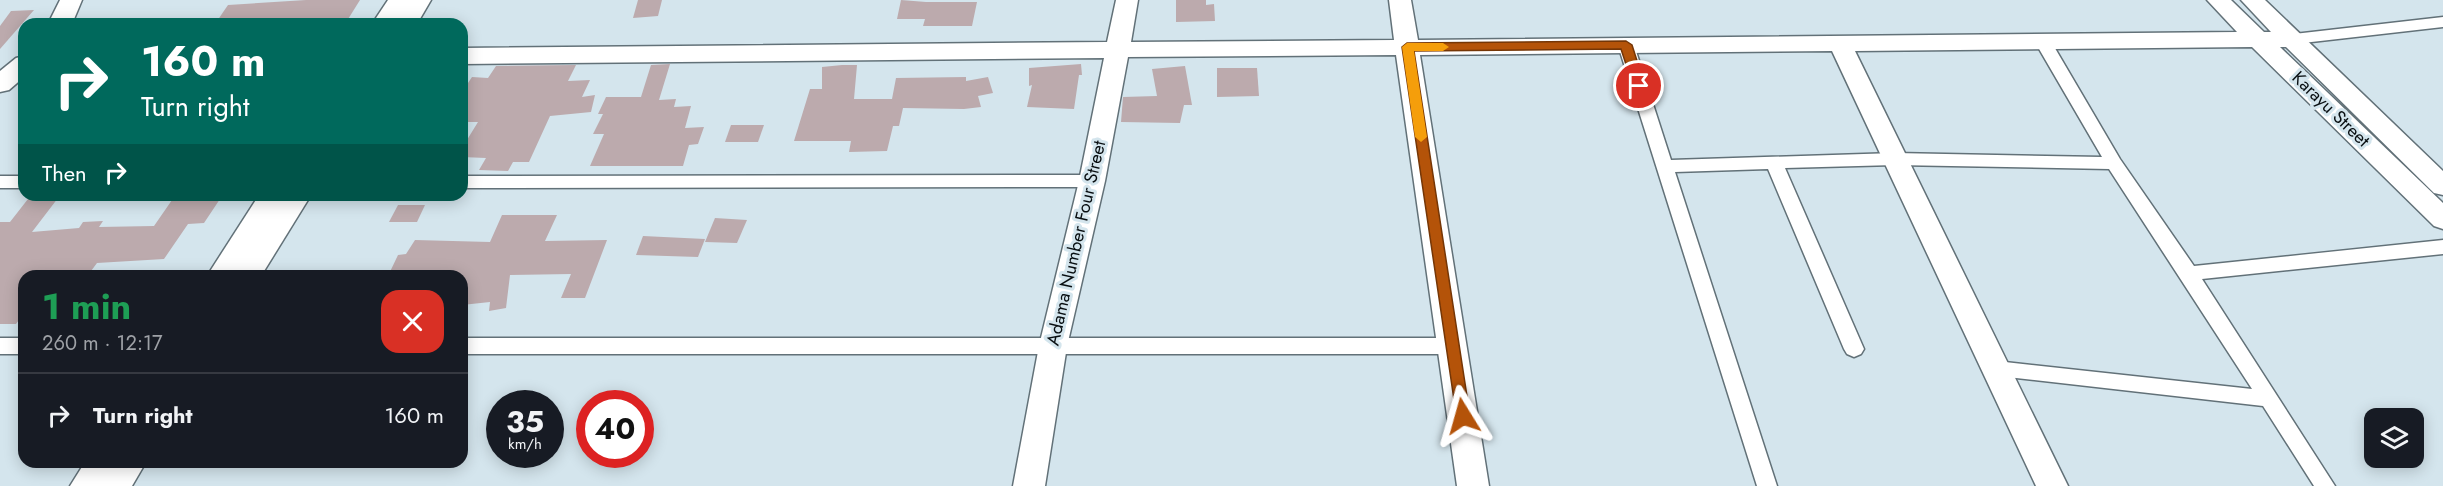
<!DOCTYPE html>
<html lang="en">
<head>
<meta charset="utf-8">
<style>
  body { margin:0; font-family:Jost,sans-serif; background:#20242c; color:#f1f3f6; height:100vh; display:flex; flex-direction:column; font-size:22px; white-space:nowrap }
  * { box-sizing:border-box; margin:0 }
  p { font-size:20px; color:#9ea1a6 }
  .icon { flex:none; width:33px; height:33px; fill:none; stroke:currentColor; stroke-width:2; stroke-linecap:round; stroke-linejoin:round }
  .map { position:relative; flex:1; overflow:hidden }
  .panel { position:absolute; left:18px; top:270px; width:450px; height:198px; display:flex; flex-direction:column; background:#171b24; border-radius:18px; box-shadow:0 3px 15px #0003 }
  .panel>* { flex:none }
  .guide { position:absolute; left:18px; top:18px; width:450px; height:183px; border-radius:18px; box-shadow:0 3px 15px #0003; background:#00695c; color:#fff; overflow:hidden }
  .buttons { position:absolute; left:2364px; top:408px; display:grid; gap:12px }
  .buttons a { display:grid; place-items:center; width:60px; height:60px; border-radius:12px; background:#171b24; box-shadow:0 3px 15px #0003; font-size:30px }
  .speed { position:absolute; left:486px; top:390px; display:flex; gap:12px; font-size:30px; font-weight:700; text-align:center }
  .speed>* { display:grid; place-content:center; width:78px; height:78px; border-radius:50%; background:#171b24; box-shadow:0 3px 15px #0003; line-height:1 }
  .speed small { font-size:15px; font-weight:400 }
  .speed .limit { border:9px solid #d22; background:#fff; color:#111 }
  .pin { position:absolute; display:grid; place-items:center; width:51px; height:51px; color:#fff; margin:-26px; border:3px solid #fff; border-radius:50%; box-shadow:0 2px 6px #0007 }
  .me { position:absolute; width:66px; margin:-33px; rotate:352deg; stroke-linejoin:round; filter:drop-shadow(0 0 4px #0008) }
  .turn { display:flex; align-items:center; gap:21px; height:126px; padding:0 24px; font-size:27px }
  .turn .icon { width:78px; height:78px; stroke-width:2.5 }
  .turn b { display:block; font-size:42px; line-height:51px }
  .then { display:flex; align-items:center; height:57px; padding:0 24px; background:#0003; gap:12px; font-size:22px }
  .round { display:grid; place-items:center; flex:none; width:63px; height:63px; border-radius:18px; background:#20242c }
  .headline { display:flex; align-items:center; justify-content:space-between; height:102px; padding:0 24px }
  h1 { font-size:36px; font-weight:700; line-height:45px; color:#1e9e55 }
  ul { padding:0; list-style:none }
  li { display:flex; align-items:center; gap:18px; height:84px; padding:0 24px; border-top:2px solid #363941 }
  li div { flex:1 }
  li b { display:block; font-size:22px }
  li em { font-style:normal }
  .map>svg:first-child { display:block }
  .building { fill:#bcaaad }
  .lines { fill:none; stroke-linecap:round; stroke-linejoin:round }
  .street-casing { stroke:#627178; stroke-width:3 }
  .secondary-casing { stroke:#627178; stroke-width:3 }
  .street { fill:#fff; fill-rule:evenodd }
  .secondary { fill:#fff; fill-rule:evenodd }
  .route { fill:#b45309; stroke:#753606; stroke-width:1.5 }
  .slow { fill:#f59e0b }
  .labels { text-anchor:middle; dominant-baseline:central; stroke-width:6; stroke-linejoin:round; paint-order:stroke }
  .street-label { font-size:18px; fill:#080e11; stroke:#d4e5ed }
</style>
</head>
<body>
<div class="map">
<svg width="2443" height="486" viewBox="0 0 2443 486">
  <rect width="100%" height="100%" fill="#d4e5ed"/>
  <g class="building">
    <polygon points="306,0 360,0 345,24 215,24 228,5"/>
    <polygon points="638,0 662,0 658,16 633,18"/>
    <polygon points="901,0 926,2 977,2 972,26 923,26 925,19 897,19"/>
    <polygon points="1176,0 1206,0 1206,5 1214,4 1215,21 1176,22"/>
    <polygon points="34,10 0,49 0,26 11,11"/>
    <polygon points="670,64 659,100 676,99 674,107 691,106 685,128 704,127 698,144 689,145 683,166 590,166 604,134 593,134 603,114 598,114 606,97 641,97 651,65"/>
    <polygon points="1081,64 1082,75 1079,75 1074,109 1027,107 1032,85 1029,86 1029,68"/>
    <polygon points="576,65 568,81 590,80 582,97 595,95 591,112 550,116 529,162 513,162 508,171 479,170 486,158 462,157 462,148 478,122 462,122 462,92 472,77 488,78 496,66"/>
    <polygon points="842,65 857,65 854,99 892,99 896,78 966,77 966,81 988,77 993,93 978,96 981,107 964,109 903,108 899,126 893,126 887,151 849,152 851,141 794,141 810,89 822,89 822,67"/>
    <polygon points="1185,66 1192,105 1184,105 1180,123 1121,122 1123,97 1157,96 1152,69"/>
    <polygon points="1217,68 1257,68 1259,96 1217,97"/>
    <polygon points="731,125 764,125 758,142 725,142"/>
    <polygon points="58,198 32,232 79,228 83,222 103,221 99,227 154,226 172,200 220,199 204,223 188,224 164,259 97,263 88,275 84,276 24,276 24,313 16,324 0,324 0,222 10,222 28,199"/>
    <polygon points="398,205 425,205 417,222 389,222"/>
    <polygon points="502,215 557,215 545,241 607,240 585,298 561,298 571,274 510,275 506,308 489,311 490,302 462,305 462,276 388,276 398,255 406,254 415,240 490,242"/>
    <polygon points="715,218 747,220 737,243 705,242"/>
    <polygon points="643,236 705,239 698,257 636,255"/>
  </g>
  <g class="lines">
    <g class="street-casing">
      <g id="street">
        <polygon points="2443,17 2443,27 2294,44 2286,39 2294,34"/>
        <polygon points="2043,37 2049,38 2120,159 2194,266 2443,240 2443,254 2202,279 2335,486 2314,486 2263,406 1989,375 1986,369 1989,363 1996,361 2252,389 2109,169 1895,165 1785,168 1864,349 1861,354 1854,357 1847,354 1844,349 1768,169 1675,172 1777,486 1757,486 1618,45 1626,40 1634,45 1671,160 1895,153 2102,157 2035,42"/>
        <polygon points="1092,175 1101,181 1092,187 462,188 462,176"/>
        <rect x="0" y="176" width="24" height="12"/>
        <rect x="0" y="338" width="24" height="16"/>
        <polygon points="462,338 1452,338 1459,341 1462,346 1459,351 1452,354 462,354"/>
      </g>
    </g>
    <g class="secondary-casing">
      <g id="secondary">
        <polygon points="60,0 82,0 72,24 48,24"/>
        <polygon points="388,0 431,0 417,24 372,24"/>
        <polygon points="1116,0 1138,0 1131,42 1394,40 1389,0 1411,0 1418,40 2237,32 2207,0 2231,0 2264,32 2271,32 2241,0 2265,0 2443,171 2443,195 2434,193 2286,47 2280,47 2443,203 2443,229 2434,226 2252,47 1855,51 2068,486 2036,486 1832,51 1420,55 1489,486 1457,486 1396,55 1128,57 1105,181 1067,346 1045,486 1013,486 1039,346 1079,181 1104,58 462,64 462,48 1107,42"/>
        <polygon points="24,56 24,77 9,90 0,92 0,71 16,58"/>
        <polygon points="259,195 311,195 261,276 207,276"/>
        <polygon points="85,462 146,462 132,486 70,486"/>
      </g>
    </g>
    <use href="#street" class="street"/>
    <use href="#secondary" class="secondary"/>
  </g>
  <polygon class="route" points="1626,41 1632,45 1645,86 1643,89 1635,89 1633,86 1621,49 1414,51 1470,416 1468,420 1457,420 1402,47 1407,43"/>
  <polygon class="slow" points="1407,43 1443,43 1449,47 1443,51 1414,51 1427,137 1421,142 1415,137 1402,47"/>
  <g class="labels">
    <g class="street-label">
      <text transform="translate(2331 109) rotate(44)">Karayu Street</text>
      <text transform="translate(1076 243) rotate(-77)">Adama Number Four Street</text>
    </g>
  </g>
</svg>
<div class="buttons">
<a><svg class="icon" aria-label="layers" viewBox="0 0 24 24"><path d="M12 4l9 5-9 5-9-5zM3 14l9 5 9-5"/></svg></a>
</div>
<div class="speed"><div>35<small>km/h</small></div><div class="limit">40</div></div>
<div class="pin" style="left:1639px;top:86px;background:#d93025"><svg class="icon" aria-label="arrive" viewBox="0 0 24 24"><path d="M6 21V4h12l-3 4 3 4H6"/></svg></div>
<svg class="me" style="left:1463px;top:416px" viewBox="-20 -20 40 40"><path d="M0-17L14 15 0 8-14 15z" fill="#b45309" stroke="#fff" stroke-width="4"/></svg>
<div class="guide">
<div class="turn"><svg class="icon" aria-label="right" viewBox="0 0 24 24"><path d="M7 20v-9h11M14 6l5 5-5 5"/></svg><div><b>160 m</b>Turn right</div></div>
<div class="then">Then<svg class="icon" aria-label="right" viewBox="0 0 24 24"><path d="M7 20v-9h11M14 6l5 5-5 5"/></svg></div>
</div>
<section class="panel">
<div class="headline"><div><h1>1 min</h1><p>260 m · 12:17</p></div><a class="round" style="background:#d93025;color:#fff"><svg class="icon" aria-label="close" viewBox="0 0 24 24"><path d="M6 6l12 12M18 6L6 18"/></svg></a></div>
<ul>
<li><svg class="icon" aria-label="right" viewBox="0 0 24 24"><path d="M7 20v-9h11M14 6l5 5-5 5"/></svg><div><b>Turn right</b></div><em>160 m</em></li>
</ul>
</section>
</div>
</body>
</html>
